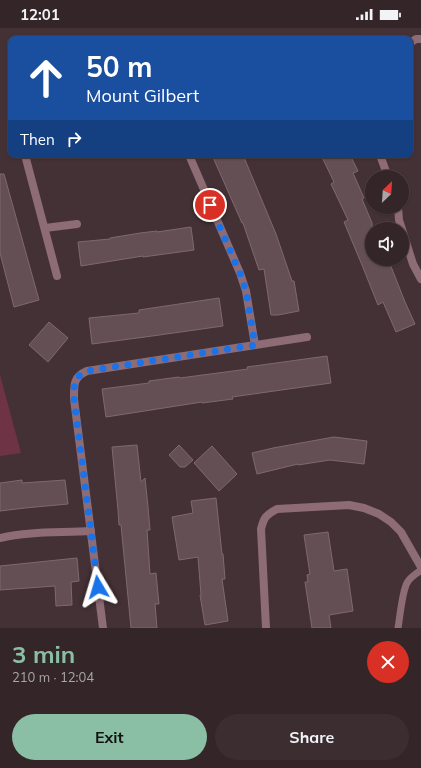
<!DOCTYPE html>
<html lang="en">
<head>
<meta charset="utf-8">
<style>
  body { margin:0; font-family:Mulish,sans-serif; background:#3b2d30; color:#f1f3f6; height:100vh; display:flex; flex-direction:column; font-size:15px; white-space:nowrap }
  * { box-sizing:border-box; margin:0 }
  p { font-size:13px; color:#a9a5a8 }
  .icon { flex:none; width:22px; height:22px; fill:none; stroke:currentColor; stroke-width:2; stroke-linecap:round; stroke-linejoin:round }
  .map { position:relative; height:600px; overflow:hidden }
  .details { display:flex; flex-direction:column; background:#332528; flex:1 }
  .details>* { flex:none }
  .top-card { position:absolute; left:8px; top:8px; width:405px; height:122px; border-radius:8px; box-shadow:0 1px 3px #0004,0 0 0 1px #4e4245; background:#1a4fa0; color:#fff; overflow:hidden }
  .needle { width:26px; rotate:25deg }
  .buttons { position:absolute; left:365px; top:142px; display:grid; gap:8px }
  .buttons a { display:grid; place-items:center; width:44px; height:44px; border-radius:50%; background:#332528; box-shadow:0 1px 3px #0004,0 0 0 1px #4e4245; font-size:20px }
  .pin { position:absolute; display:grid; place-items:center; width:34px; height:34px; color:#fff; margin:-17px; border:2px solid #fff; border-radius:50%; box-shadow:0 1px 4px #0007 }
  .me { position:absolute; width:44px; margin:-22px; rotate:353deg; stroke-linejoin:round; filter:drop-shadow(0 0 3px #0008) }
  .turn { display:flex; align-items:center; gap:14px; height:84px; padding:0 12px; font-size:18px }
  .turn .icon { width:52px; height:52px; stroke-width:2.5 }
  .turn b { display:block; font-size:28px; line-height:34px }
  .then { display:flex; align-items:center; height:38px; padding:0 12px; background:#0003; gap:8px; font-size:15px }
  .round { display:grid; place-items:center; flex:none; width:42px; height:42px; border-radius:21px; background:#3b2d30 }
  .headline { display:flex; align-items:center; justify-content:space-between; height:68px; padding:0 12px }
  h1 { font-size:24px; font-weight:700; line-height:30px; color:#8abfa5 }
  .cta { display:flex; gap:8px; margin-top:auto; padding:8px 12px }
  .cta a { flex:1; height:46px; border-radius:24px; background:#8abfa5; color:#111; font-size:16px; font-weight:700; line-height:46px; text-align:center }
  .cta a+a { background:#3b2d30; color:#f1f3f6 }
  .status { display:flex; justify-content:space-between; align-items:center; height:28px; padding:0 20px; background:#332528; direction:ltr }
  .status svg { height:11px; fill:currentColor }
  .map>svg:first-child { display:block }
  .green { fill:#6e3446 }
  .building { fill:#634f54; stroke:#7f696f }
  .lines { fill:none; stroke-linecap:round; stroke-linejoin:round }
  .lane { stroke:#8e6c75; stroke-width:7 }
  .street { stroke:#8e6c75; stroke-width:8 }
  .route { stroke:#1a73e8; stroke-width:7; stroke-dasharray:0 12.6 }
</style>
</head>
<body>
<div class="status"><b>12:01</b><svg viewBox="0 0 49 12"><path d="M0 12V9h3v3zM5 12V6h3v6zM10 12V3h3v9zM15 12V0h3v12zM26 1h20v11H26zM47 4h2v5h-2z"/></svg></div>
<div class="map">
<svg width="421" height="600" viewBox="0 0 421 600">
  <rect width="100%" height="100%" fill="#443136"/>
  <polygon class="green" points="0,347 21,425 0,428"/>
  <g class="building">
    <polygon points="212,127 243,127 276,206 292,253 294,253 299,283 278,287 271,287 264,241 259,242 243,195 242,195"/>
    <polygon points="321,127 350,127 358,143 353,145 364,170 362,171 372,195 372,231 388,231 405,274 415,296 396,304 383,274 378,277 362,237 344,194 348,192 331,156 334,154"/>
    <polygon points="0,146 4,146 39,272 14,279 0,225"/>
    <polygon points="191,199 194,222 143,229 143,228 81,238 78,214 110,211 110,210 140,205 157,203 157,204"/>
    <polygon points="219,270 223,298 145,309 92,316 89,290 139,285 139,282"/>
    <polygon points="49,294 68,310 48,334 29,317"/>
    <polygon points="327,328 331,355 232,369 233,371 202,375 202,374 106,389 102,361 149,355 149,353 179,349 180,350 248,341 247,339"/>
    <polygon points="334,409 367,413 364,436 330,432 298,437 298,436 257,446 252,425 273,420"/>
    <polygon points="137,417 141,454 145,450 148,479 150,502 147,502 150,546 156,545 159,576 155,576 157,600 131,600 121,497 119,497 118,482 112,419"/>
    <polygon points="179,417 193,432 185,439 180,439 169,427"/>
    <polygon points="212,418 237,446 219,463 194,435"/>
    <polygon points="22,452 22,455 65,452 68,476 25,480 0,483 0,455"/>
    <polygon points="216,470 222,526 223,526 225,551 222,551 228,593 205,597 200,567 201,567 198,529 179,532 172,489 193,485 191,473"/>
    <polygon points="328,504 334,543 347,541 353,583 329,587 331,600 312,600 305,554 308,554 307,547 310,546 304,507"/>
    <polygon points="77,530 79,553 71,554 72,577 56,578 55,558 0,562 0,538"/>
  </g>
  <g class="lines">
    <path class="lane" d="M398 600C400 589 402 564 407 555 410 549 416 546 421 542"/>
    <g class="street">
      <polyline points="410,15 416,11 421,11"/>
      <polyline points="25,127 57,248"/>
      <polyline points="189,127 240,245 246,263 255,317"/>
      <polyline points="380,127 388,149"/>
      <polyline points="398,179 399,192 413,236 421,251"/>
      <polyline points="45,200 77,196"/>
      <path d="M0 510C29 503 61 505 91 503"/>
      <path d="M103 600 74 371C74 357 73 349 87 343L307 309"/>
      <path d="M266 600 261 501C264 489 266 487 277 481L349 477 364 480 379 486 391 494 401 504 421 539"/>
    </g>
  </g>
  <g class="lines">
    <path class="route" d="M98 559 74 371C74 357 73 349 87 343L255 317 246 263 240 245 210 177"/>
  </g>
</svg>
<div class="buttons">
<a><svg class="needle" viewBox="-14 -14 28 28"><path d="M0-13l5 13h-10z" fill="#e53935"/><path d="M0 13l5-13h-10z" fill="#a9a5a8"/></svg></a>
<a><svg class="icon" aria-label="sound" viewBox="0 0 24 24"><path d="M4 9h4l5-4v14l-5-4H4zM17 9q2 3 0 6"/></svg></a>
</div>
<div class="pin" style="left:210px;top:177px;background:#d93025"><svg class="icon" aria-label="arrive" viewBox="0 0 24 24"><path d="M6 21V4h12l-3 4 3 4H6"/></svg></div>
<svg class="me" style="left:98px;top:559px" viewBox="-20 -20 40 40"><path d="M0-17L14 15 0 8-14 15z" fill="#1a73e8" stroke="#fff" stroke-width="4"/></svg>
<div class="top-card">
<div class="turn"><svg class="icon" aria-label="ahead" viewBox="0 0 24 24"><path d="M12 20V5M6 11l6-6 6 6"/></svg><div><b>50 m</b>Mount Gilbert</div></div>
<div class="then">Then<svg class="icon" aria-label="right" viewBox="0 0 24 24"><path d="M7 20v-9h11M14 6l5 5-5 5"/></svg></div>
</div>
</div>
<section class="details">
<div class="headline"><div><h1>3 min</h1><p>210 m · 12:04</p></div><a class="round" style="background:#d93025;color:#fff"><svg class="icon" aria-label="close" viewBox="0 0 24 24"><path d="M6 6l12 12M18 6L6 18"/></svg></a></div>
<div class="cta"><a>Exit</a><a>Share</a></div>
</section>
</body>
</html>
